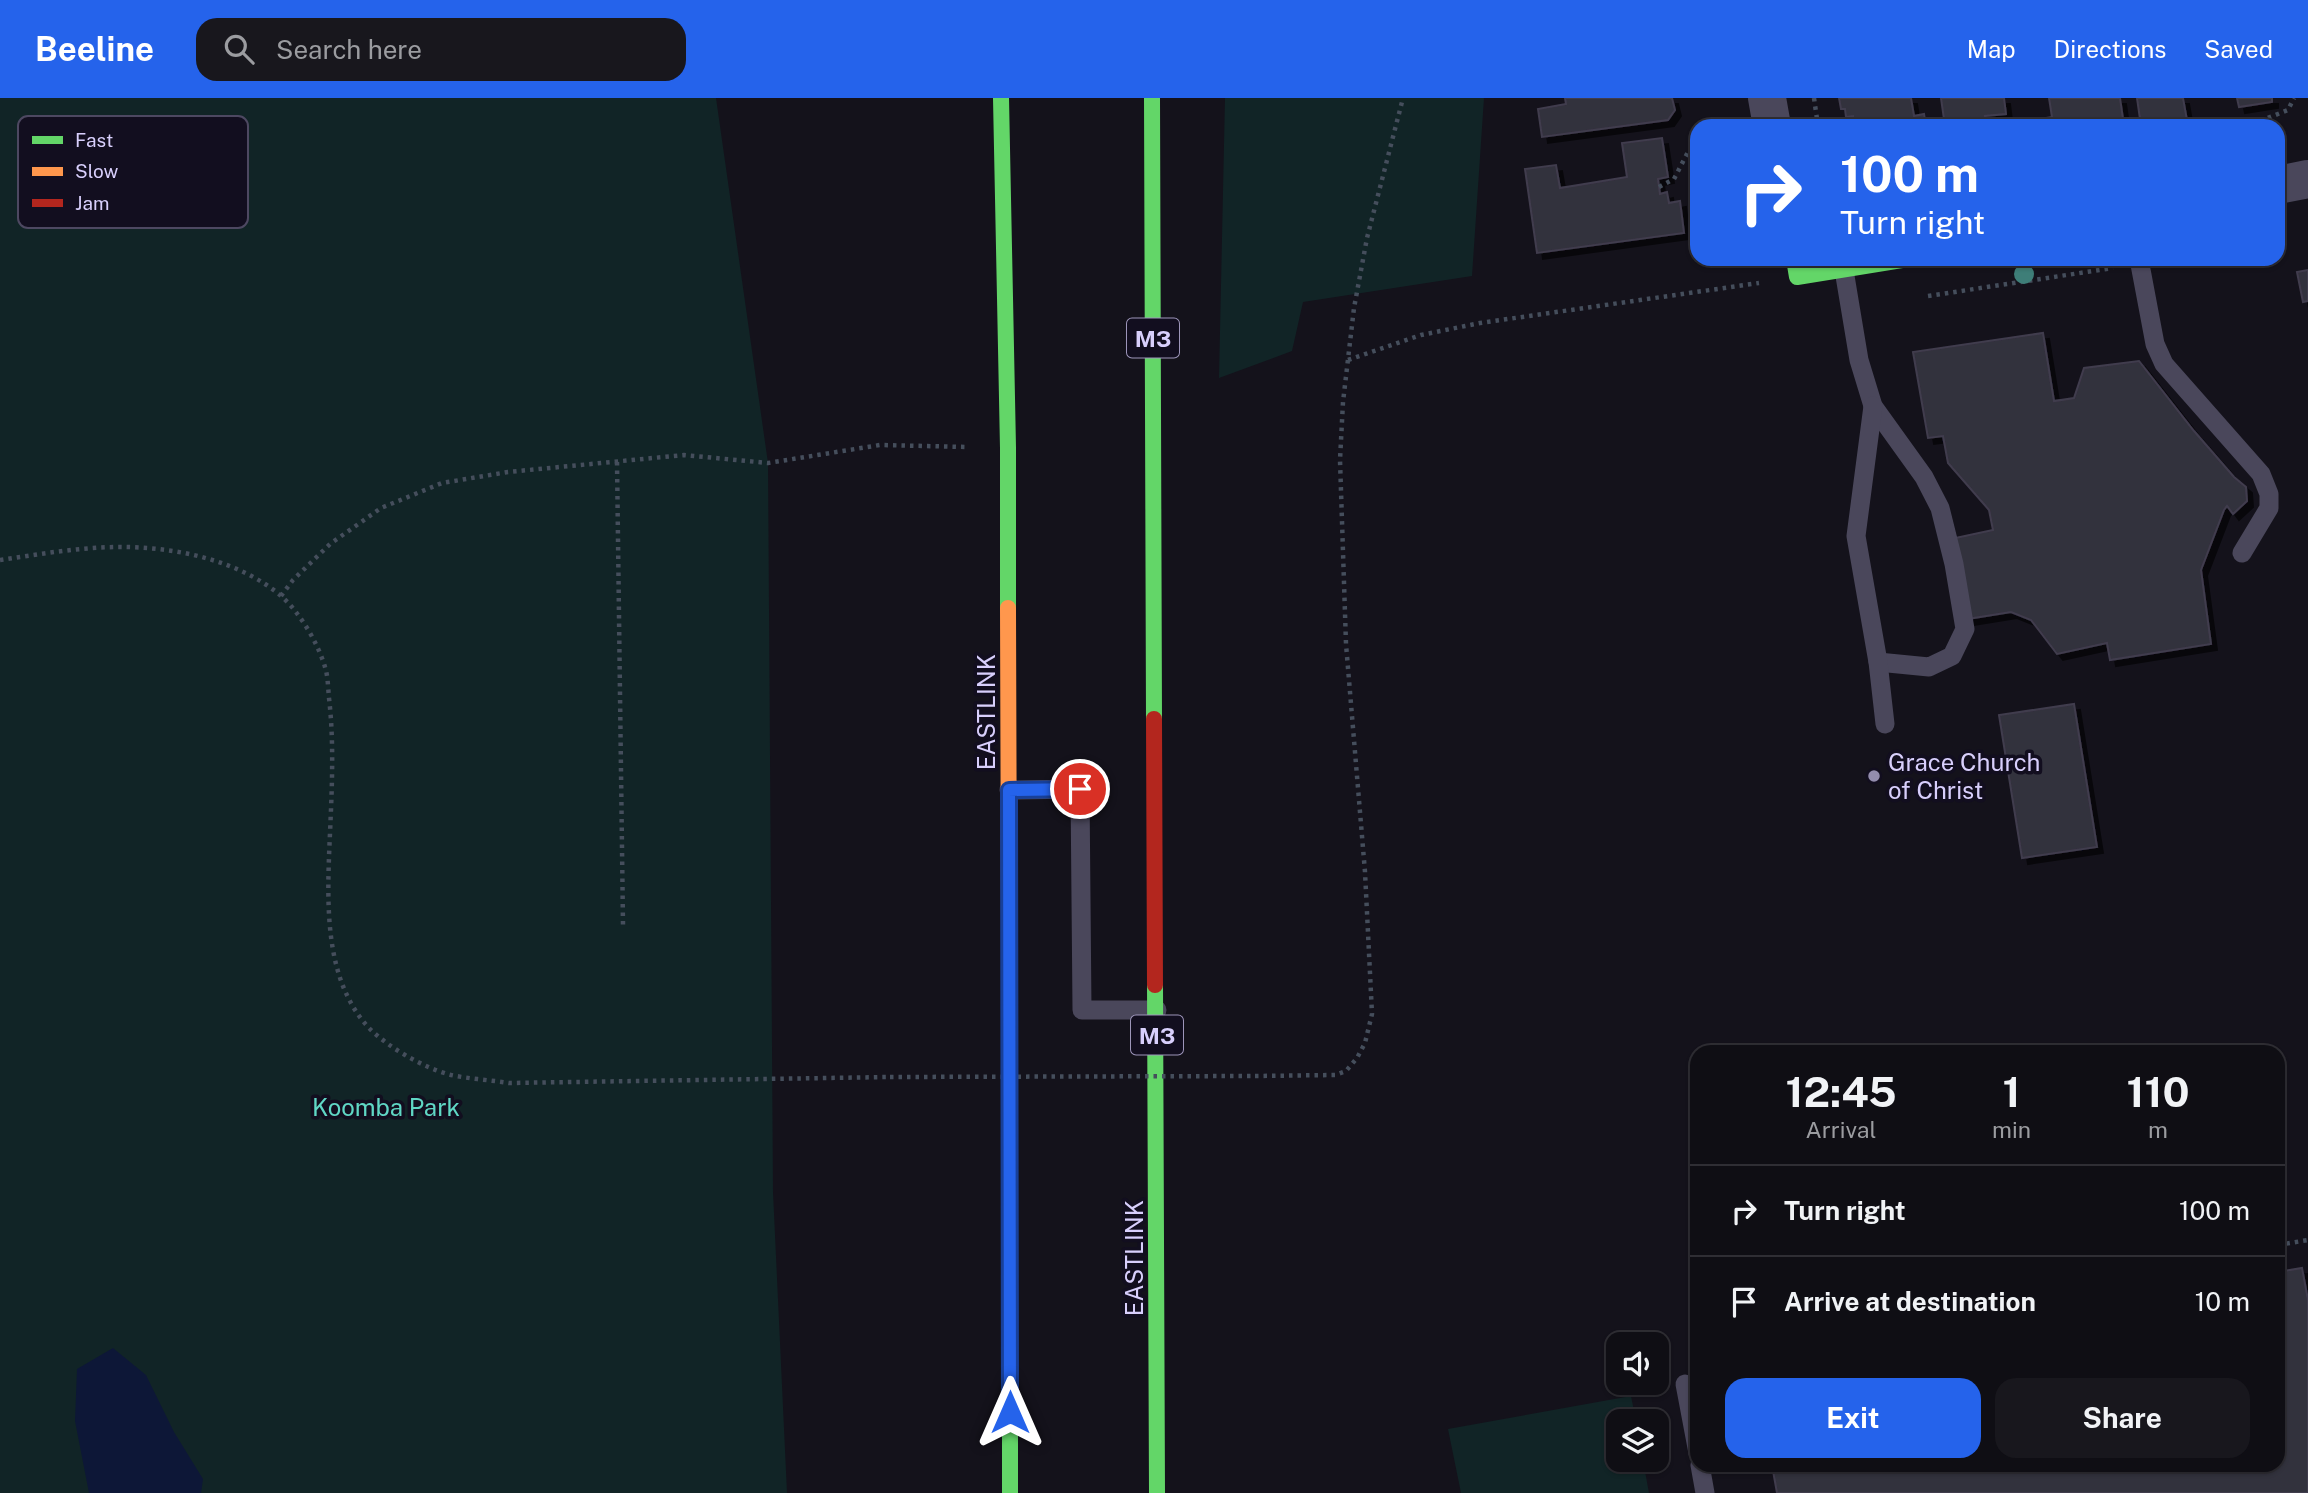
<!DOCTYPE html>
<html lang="en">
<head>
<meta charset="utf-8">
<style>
  body { margin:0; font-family:"Public Sans",sans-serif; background:#18171d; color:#f1f3f6; height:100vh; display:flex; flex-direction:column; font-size:26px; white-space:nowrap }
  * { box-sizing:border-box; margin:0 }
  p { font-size:23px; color:#9b9ca0 }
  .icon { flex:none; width:38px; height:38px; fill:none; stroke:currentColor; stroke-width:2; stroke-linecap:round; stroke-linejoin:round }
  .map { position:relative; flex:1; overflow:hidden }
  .side { position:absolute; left:1690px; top:947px; width:595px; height:427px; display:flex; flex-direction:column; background:#0f0e14; border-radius:21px; box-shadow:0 2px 5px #0004,0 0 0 2px #2f2e34 }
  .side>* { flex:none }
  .banner { position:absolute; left:1690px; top:21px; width:595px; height:147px; border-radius:21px; box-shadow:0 2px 5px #0004,0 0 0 2px #2f2e34; background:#2563eb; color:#fff; overflow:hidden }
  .buttons { position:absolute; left:1606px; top:1234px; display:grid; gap:14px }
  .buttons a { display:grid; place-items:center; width:63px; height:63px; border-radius:14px; background:#0f0e14; box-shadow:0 2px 5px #0004,0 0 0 2px #2f2e34; font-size:35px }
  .pin { position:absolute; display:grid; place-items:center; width:60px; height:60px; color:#fff; margin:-30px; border:4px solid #fff; border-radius:50%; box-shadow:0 2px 7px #0007 }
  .me { position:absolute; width:77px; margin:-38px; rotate:0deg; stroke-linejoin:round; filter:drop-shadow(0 0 5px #0008) }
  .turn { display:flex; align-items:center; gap:24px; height:147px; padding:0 35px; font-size:32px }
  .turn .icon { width:91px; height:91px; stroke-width:2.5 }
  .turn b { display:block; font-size:49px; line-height:60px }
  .eta { display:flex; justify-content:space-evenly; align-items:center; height:119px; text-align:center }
  .eta b { font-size:42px; font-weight:700; line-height:49px }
  .primary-button { display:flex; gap:14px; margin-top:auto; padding:14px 35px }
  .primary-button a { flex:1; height:80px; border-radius:21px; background:#2563eb; color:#fff; font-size:28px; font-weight:700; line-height:80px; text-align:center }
  .primary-button a+a { background:#18171d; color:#f1f3f6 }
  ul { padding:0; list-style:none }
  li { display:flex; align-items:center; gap:21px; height:91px; padding:0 35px; border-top:2px solid #2f2e34 }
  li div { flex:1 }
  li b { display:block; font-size:26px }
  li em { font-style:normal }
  header { display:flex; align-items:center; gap:42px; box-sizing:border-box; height:98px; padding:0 35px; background:#2563eb; color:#fff }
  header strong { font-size:33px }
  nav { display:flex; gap:38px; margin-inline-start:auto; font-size:24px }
  .search { width:490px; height:63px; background:#18171d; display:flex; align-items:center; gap:18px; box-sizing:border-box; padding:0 24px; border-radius:21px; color:#9b9ca0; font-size:26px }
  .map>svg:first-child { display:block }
  .green { fill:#112426 }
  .water { fill:#0d1737 }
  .building { fill:#33303d; stroke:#413c4e; stroke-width:2; filter:url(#shadow) }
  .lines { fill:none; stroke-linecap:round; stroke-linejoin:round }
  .path { stroke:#454e5c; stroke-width:4.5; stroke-dasharray:3.5 5; stroke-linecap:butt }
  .lane { stroke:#4a475b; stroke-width:19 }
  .street { stroke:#4a475b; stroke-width:38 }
  .fast { stroke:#63d668; stroke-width:16 }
  .slow { stroke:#ff974d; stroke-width:16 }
  .jam { stroke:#b3261e; stroke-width:16 }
  .path-bridge { stroke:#454e5c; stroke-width:4.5; stroke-dasharray:3.5 5; stroke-linecap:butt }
  .tree { fill:#3e7e78 }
  .route-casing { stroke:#184099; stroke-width:18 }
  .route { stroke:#2563eb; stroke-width:12 }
  .poi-dot { fill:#938dad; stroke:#120e1f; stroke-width:2.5 }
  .labels { text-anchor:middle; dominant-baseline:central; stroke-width:7; stroke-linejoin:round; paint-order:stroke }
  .shield { fill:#120e1f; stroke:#9d95ba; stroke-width:2 }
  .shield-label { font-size:23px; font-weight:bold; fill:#d8cffc }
  .street-label { font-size:24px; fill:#d8cffc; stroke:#120e1f }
  .poi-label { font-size:24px; fill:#d8cffc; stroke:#120e1f; text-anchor:start }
  .park-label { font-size:24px; fill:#60d7c5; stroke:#120e1f }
  .key { fill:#120e1f; stroke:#4d4861; stroke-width:2 }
  .key-label { font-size:19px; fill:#d8cffc }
</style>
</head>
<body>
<header>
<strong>Beeline</strong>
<div class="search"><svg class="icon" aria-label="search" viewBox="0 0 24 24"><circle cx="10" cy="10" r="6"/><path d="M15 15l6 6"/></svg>Search here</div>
<nav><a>Map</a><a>Directions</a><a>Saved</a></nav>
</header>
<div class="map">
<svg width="2308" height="1395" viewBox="0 0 2308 1395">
  <defs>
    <filter id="shadow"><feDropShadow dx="6" dy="6" stdDeviation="0" flood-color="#0009"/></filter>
  </defs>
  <rect width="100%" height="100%" fill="#14121b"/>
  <g class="green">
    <polygon points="0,0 716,0 768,365 773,1094 787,1395 0,1395"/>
    <polygon points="1225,0 1484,0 1472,178 1303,204 1292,253 1219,280"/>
    <polygon points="1631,1298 1636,1323 1619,1323 1619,1362 1643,1362 1649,1395 1461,1395 1448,1331"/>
  </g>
  <polygon class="water" points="113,1250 146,1277 174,1334 203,1381 201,1395 89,1395 75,1323 77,1271"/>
  <g class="building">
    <polygon points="1565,0 1672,0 1675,12 1668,22 1542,39 1538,11 1566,6"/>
    <polygon points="1839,0 1911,0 1914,18 1924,16 1926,28 1855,28 1853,18 1846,19 1845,11 1841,11"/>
    <polygon points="1941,0 2004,0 2006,16 1985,18 1987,28 1934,28 1944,21"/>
    <polygon points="2049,0 2120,0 2124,28 2035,28 2034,22 2052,19"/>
    <polygon points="2137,0 2183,0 2188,28 2141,28"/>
    <polygon points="2237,0 2272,0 2272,4 2239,9"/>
    <polygon points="1662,40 1668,79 1658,81 1660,96 1667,94 1669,105 1680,103 1684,135 1537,155 1525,71 1556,67 1560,90 1627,79 1622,45"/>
    <polygon points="2308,172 2308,203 2303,204 2297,174"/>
    <polygon points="2043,235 2054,303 2074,300 2084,270 2139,263 2194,333 2234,379 2246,389 2247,403 2233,416 2227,408 2224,412 2201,472 2211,546 2110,562 2107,545 2057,556 2031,522 2011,514 1961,522 1946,442 1993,432 1989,412 1948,365 1943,338 1928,340 1913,254"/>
    <polygon points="2074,606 2097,749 2022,760 1999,617"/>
    <polygon points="2302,1170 2308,1202 2308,1395 1777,1395 1772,1367 2278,1367 2278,1174"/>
  </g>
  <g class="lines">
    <g class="path">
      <polyline points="1814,0 1818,28"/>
      <polyline points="2260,23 2288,12 2294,0"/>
      <polyline points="1659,89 1674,81 1689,52"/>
      <polyline points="1928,198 2113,170"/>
      <polyline points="1348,262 1421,237 1480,225 1759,185"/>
      <polyline points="617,364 623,827"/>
      <path d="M0 462C40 456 81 449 121 449 175 449 238 462 280 497 299 513 318 545 325 569 328 578 328 590 329 600 335 652 331 706 329 759 327 816 327 885 369 930 389 950 424 970 451 977 470 981 490 982 509 985L890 979"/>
      <polyline points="281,498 293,482 330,446 381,410 442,385 508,374 684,357 768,365 880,347 968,349"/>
      <polyline points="1255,978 1335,977 1346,973 1357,960 1365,945 1372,916 1365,774 1346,546 1340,362 1343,304 1354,210 1367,140 1403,0"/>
      <polyline points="2278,1147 2308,1142"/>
    </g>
    <g class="lane">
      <polyline points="2139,161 2155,246 2164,266 2261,376 2269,396 2269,410 2242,455"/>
      <polyline points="1844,172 1859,262 1873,308 1924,379 1940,410 1954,466 1965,531 1952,558 1929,569 1878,564"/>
      <polyline points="1873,308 1856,438 1878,564 1885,626"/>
      <polyline points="1009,692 1080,691 1082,912 1157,912"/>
      <polyline points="1685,1286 1698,1355"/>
      <polyline points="1700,1367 1705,1395"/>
    </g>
    <g class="street">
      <polyline points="1767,0 1772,28"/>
      <polyline points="2278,87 2308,81"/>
    </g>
    <g class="fast">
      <polyline points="1001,0 1008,350 1008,510"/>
      <polyline points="1152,0 1154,621"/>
      <polyline points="1794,161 1797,179 1908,161"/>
      <polyline points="1155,887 1157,1395"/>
      <polyline points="1010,1174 1010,1395"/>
    </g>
    <polyline class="slow" points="1008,510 1009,821"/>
    <g class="jam">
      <polyline points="1154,621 1155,887"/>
      <polyline points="1009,821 1010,1174"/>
    </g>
    <polyline class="path-bridge" points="890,979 1255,978"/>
  </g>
  <circle class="tree" cx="2024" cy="176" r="10"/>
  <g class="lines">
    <g class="route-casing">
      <polyline id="route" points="1010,1314 1009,692 1080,691"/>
    </g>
    <use href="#route" class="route"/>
  </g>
  <circle class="poi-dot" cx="1874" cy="678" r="7"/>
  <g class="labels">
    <g class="shield">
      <rect x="1127" y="220.5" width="52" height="39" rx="5"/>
      <rect x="1131" y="917.5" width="52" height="39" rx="5"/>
    </g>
    <g class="shield-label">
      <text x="1153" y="240">M3</text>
      <text x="1157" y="937">M3</text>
    </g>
    <g class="street-label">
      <text transform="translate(986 614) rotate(-90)">EASTLINK</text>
      <text transform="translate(1134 1160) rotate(-90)">EASTLINK</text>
    </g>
    <g class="poi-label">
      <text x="1888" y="664">Grace Church<tspan x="1888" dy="28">of Christ</tspan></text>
    </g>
    <g class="park-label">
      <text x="386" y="1009">Koomba Park</text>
    </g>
  </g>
  <rect x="18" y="18" width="230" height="112" rx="10" class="key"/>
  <rect x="32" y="38" width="31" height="8" fill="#63d668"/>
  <rect x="32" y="69" width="31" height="9" fill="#ff974d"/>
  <rect x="32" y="101" width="31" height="8" fill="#b3261e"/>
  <g class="key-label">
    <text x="75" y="49">Fast</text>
    <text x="75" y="80">Slow</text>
    <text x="75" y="112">Jam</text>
  </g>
</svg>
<div class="buttons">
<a><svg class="icon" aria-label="sound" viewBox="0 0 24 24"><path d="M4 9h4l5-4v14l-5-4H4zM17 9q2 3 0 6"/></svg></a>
<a><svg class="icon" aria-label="layers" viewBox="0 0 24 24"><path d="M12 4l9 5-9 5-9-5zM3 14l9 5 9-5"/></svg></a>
</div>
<div class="pin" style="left:1080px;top:691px;background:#d93025"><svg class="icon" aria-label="arrive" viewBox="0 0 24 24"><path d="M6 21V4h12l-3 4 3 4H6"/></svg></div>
<svg class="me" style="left:1010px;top:1314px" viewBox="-20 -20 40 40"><path d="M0-17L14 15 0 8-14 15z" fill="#2563eb" stroke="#fff" stroke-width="4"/></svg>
<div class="banner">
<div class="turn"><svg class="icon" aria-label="right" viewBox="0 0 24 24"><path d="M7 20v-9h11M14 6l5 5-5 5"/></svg><div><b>100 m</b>Turn right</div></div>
</div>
<section class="side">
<div class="eta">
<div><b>12:45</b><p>Arrival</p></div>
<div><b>1</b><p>min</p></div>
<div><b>110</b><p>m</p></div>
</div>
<ul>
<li><svg class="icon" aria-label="right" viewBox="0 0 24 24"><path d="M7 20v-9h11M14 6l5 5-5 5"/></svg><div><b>Turn right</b></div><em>100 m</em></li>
<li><svg class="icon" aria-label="arrive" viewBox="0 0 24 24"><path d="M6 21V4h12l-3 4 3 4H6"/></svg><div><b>Arrive at destination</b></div><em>10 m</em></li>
</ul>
<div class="primary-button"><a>Exit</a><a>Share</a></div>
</section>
</div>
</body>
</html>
